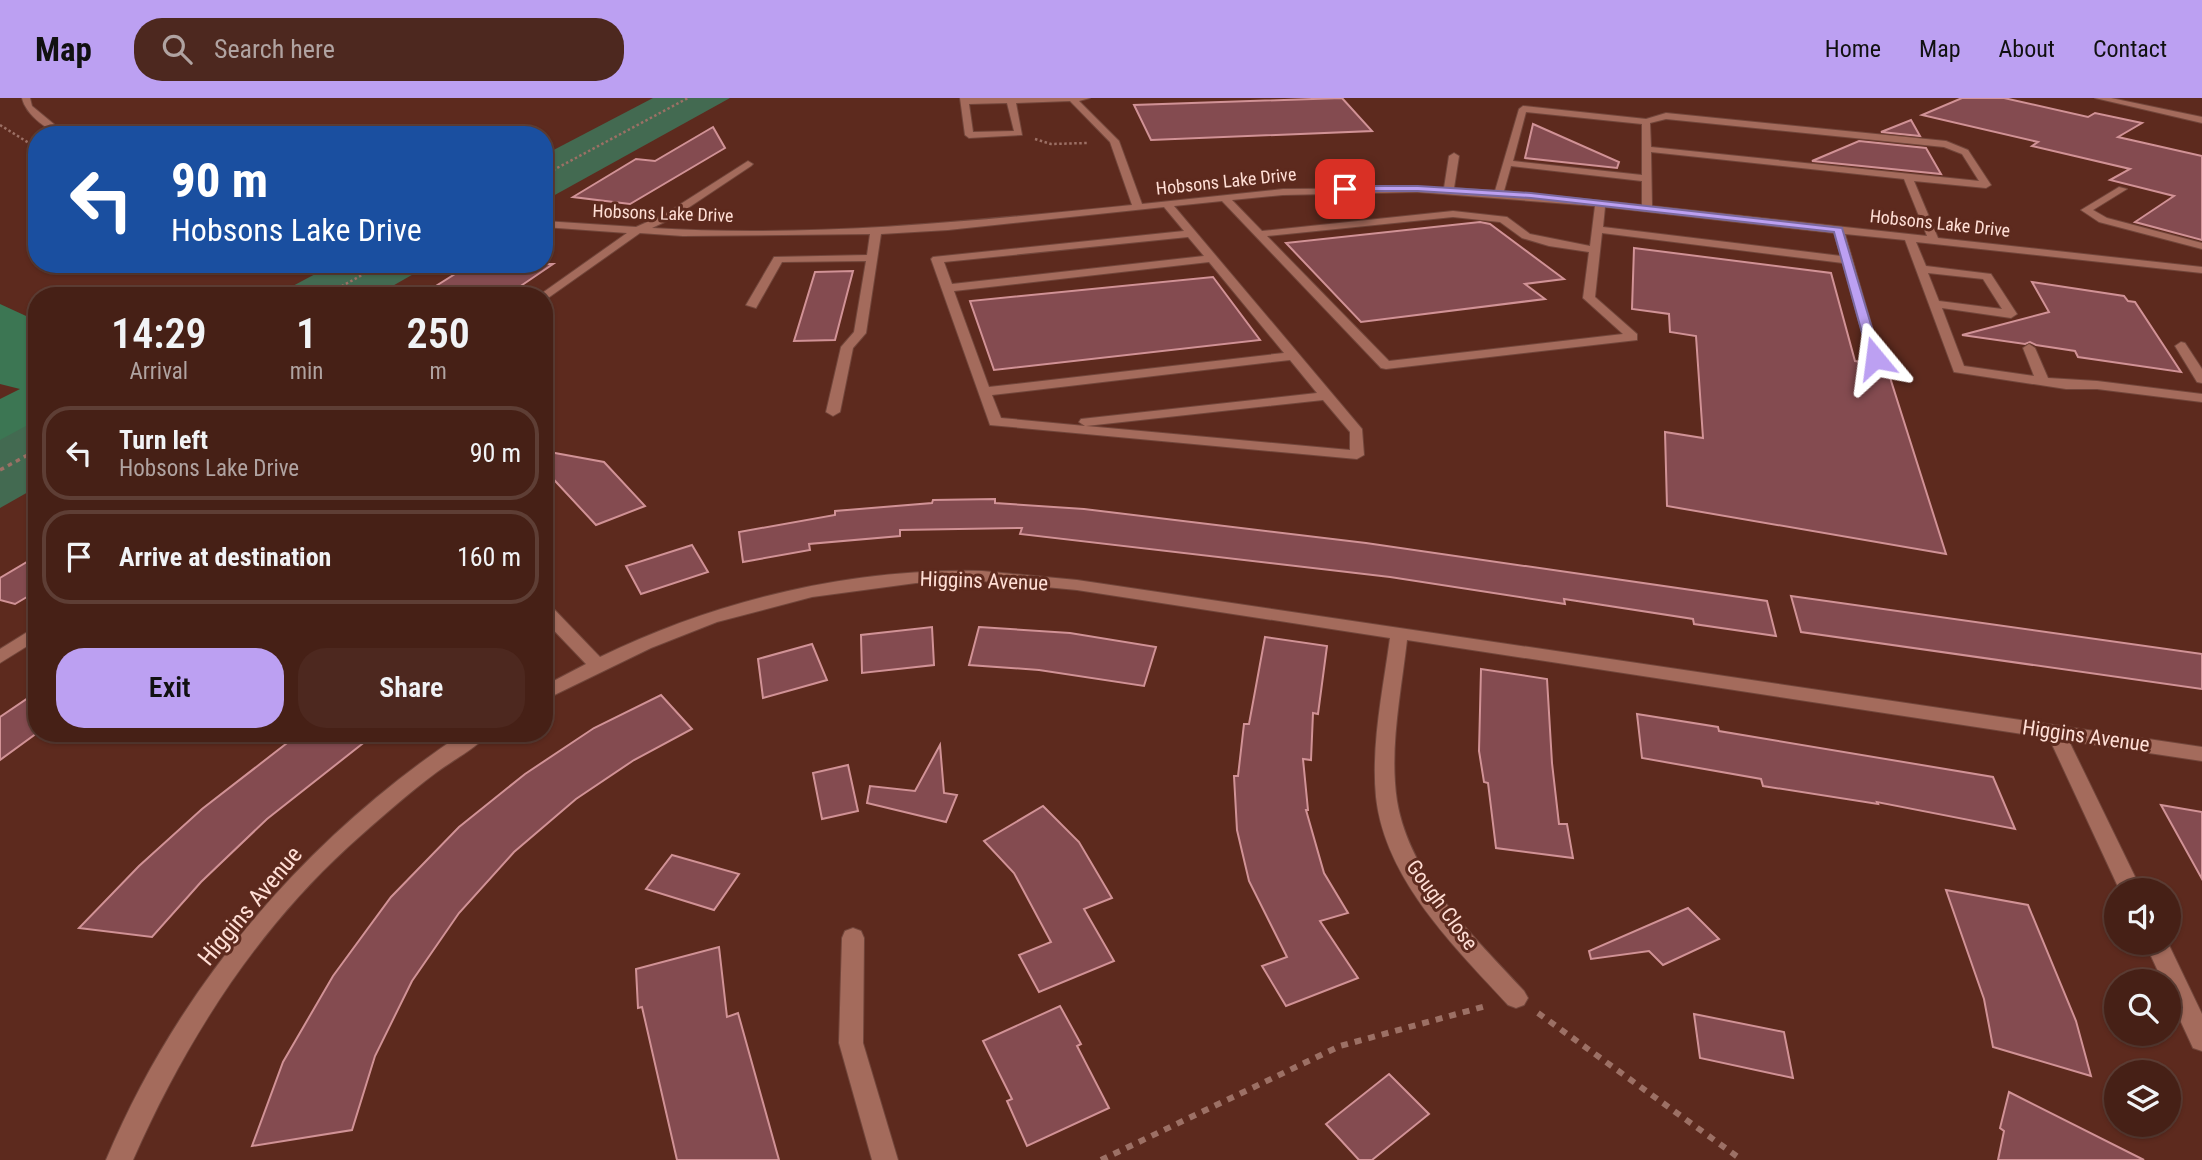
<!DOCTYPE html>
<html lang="en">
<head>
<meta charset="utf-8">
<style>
  body { margin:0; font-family:"Roboto Condensed",sans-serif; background:#4d281f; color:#f1f3f6; height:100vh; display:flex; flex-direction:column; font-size:26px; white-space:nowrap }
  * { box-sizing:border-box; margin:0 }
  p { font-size:23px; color:#b0a3a1 }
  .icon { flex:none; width:38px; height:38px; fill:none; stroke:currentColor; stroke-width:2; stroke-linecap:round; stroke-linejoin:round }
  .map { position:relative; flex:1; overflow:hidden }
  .details { position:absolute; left:28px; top:189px; width:525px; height:455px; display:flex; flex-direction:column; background:#462016; border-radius:28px; box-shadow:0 2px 5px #0004,0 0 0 2px #5e3e35 }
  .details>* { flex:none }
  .banner { position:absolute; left:28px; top:28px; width:525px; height:147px; border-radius:28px; box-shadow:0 2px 5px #0004,0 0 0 2px #5e3e35; background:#1a4fa0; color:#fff; overflow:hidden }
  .controls { position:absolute; left:2104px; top:780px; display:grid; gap:14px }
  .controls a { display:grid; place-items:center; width:77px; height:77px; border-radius:50%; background:#462016; box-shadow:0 2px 5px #0004,0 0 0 2px #5e3e35; font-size:35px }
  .pin { position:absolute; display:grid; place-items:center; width:60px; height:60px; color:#fff; margin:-30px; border-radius:14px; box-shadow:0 4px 10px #0006 }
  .me { position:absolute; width:77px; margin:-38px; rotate:344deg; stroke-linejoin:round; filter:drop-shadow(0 0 5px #0008) }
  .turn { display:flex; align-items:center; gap:24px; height:147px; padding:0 28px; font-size:32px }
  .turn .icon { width:91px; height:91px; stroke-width:2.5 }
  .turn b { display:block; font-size:49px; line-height:60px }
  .eta { display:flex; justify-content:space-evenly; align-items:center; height:119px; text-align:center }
  .eta b { font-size:42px; font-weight:600; line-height:49px }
  .primary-button { display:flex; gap:14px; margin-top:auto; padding:14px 28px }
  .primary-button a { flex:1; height:80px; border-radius:28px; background:#bca0f2; color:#111; font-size:28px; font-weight:600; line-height:80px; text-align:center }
  .primary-button a+a { background:#4d281f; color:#f1f3f6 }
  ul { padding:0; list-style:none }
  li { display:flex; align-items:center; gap:21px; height:94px; margin:0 14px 10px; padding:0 14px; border:4px solid #5e3e35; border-radius:28px }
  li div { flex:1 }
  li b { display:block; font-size:26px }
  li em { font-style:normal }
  header { display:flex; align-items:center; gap:42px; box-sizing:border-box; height:98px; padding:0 35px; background:#bca0f2; color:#111 }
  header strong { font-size:33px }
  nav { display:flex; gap:38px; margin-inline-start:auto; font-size:24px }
  .search { width:490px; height:63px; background:#4d281f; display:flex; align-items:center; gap:18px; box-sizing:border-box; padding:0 24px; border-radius:28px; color:#b0a3a1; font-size:26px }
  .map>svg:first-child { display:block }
  .green { fill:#436a51 }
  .forest { fill:#3c7653 }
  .building { fill:#844b50; stroke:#d19296; stroke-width:2 }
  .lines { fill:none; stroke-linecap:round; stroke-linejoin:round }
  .minor-casing { stroke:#72463b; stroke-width:2 }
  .path-far2 { stroke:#9c7065; stroke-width:2.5; stroke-dasharray:2.5 2.5; stroke-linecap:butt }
  .path-far1 { stroke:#9c7065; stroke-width:3.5; stroke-dasharray:4.5 4.5; stroke-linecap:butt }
  .path { stroke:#9c7065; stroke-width:6; stroke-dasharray:7 7; stroke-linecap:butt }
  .minor { fill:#a46b5c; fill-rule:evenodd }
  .route { fill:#bca0f2; stroke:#7a689d; stroke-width:2 }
  .labels { text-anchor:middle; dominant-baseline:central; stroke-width:6; stroke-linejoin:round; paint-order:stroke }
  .far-street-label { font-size:18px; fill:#ffded5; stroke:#5d2a1e }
  .street-label { font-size:21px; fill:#ffded5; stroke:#5d2a1e }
  .near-street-label { font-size:24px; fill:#ffded5; stroke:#5d2a1e }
</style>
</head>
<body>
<header>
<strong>Map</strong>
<div class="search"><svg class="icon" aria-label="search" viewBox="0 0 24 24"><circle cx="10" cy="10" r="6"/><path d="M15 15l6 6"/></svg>Search here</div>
<nav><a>Home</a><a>Map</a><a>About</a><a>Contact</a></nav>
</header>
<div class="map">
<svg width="2202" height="1062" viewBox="0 0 2202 1062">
  <rect width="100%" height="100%" fill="#5d2a1e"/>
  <g class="green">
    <polygon points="653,0 730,0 544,103 544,57"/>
    <polygon points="334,166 431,166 375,198 274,198"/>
    <polygon points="37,321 37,389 0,410 0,340"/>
  </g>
  <polygon class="forest" points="0,206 37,223 37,322 0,342 0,301 20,291 0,286"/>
  <g class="building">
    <polygon points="1342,0 1372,33 1151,42 1134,7"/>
    <polygon points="1962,0 2004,0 2088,19 2095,15 2142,25 2118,39 2202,58 2202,142 2135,124 2174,98 2110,82 2130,71 2032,48 2038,44 1922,17"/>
    <polygon points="1911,22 1920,38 1881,34"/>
    <polygon points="1533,26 1619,64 1617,70 1525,60"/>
    <polygon points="713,29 725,50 630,106 573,99 636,61 655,63"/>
    <polygon points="1859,43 1926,50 1941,76 1812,63"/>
    <polygon points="1480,124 1490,126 1564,181 1525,186 1545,201 1361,224 1286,145"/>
    <polygon points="1634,150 1831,175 1855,263 1886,267 1946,456 1667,408 1665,334 1703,340 1696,238 1670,234 1669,216 1632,211"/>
    <polygon points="471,166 553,166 506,198 420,198"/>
    <polygon points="853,173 835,242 794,243 815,174"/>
    <polygon points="1213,179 1260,242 994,272 970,203"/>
    <polygon points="2032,184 2124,198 2128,203 2135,204 2181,274 2078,259 2075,253 2036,247 2030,244 2025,246 1962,237 2049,214"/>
    <polygon points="544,353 604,364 645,408 596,427 544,371"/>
    <polygon points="995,401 995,405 1084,411 1366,445 1767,503 1776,538 1694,526 1693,521 1564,501 1565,506 1390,479 1020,436 1022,430 900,432 900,438 809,446 810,452 743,464 739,434 835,417 835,413 932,405 933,402"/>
    <polygon points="692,447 708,474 641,496 626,468"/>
    <polygon points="37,458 37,493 15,506 0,502 0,480"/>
    <polygon points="1791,498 2202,556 2202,591 1801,534"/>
    <polygon points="932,529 934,567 862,575 861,537"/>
    <polygon points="979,529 1070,535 1156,549 1144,588 1039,572 969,567"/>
    <polygon points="1265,539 1327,548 1318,616 1313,615 1311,662 1303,661 1308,712 1306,712 1324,775 1348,815 1320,823 1358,880 1286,908 1262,868 1287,859 1249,783 1237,732 1234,678 1238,678 1244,626 1249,626"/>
    <polygon points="812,546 827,582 763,600 758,561"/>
    <polygon points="1481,571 1547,581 1552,665 1559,726 1567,726 1573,760 1496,750 1488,685 1484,684 1479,653"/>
    <polygon points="37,594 37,635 0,662 0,619"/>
    <polygon points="661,597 692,631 634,662 576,701 514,754 459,815 412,883 375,958 352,1032 252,1048 283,964 333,878 391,799 459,729 525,676 594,630"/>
    <polygon points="1637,616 1718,629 1719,633 1993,679 2015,731 1877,704 1878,706 1763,688 1761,681 1642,660"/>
    <polygon points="300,635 376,635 267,721 201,784 152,839 79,830 139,768 202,711"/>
    <polygon points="940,647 944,695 957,697 946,724 867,705 870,688 915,693"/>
    <polygon points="848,667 858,713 822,721 813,675"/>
    <polygon points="2161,707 2202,714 2202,781"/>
    <polygon points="1043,708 1079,744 1112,800 1084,811 1114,863 1039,894 1019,857 1051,844 1014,775 984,743"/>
    <polygon points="672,757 739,776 714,812 646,791"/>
    <polygon points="1946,792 2028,807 2076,923 2091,978 1993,949 1984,901"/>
    <polygon points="1688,810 1719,841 1663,867 1649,853 1591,861 1589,853"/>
    <polygon points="719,849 727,919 738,915 779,1062 677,1062 642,909 638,910 636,871"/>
    <polygon points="1060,908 1081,946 1077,948 1109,1010 1027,1048 1007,1003 1012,1001 983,943"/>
    <polygon points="1694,916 1784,934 1793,980 1700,960"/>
    <polygon points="1389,976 1429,1016 1372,1062 1359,1062 1326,1026"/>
    <polygon points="2009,994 2144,1062 1998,1062 2004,1033 2000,1030"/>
  </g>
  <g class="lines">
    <g class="minor-casing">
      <g id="minor">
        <path d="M22 0H30L32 8 67 37C51 37 25 16 22 0Z"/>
        <path d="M960 0H1090L1079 3 1119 43 1142 106 1283 91 1444 90 1449 58 1454 55 1459 58 1454 90 1495 93 1519 11 1523 8 1646 21 1666 15 1946 43 1968 52 1991 87 1986 90 1914 83 1938 140 2202 169V175L1916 144 1926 168 1991 176 2017 216 2011 220 1942 210 1964 268 2034 278 2023 250 2029 246 2035 250 2048 280 2097 283 2202 296V304L2097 291H2066L1954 274 1905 142 1845 136 1881 260 1880 263 1875 264 1869 260 1843 165 1602 135 1595 199 1637 236V242L1386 271 1381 270 1222 103 1174 108 1362 331 1364 357 1357 361 990 327 931 161 933 159 1184 133 1164 109 948 132 881 136 866 235 853 250 840 314 833 318 826 314 841 249 854 234 866 163 782 164 756 210 746 207 774 159 867 157 870 136 683 138 640 135 548 200 538 198 627 135 544 129V123L636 129 665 116 748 63 753 66 751 68 673 120 652 130C812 140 973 123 1132 107L1110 44 1070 3 1016 5 1022 37 969 40 965 37ZM1007 5 1014 33 973 34 969 6ZM1526 14 1642 26V77L1513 63ZM1666 21 1944 49 1962 56 1979 83 1651 49 1650 25ZM1651 54 1904 81 1927 138 1652 108ZM1511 68 1642 83V107L1504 93ZM1417 94 1595 108 1590 148 1530 136 1507 119 1453 113 1262 133 1232 102 1283 97ZM1605 109 1834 135 1841 158 1603 129ZM1453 119 1500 124 1522 140 1549 148 1589 154 1583 200 1623 236 1389 263 1267 138ZM1188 139 1204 158 952 186 944 164ZM1209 164 1284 255 989 289 954 193ZM1928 175 1983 181 2002 211 1939 203ZM1290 262 1317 295 1081 321 1079 324 1085 328 1001 320 992 297ZM1323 302 1350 334V352L1086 328Z"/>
        <polygon points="2095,0 2111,0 2202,19 2202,25"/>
        <polygon points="2119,89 2127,91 2093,112 2107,120 2202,145 2202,151 2099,124 2081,112"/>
        <polygon points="2181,244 2185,245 2202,271 2202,285 2197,284 2175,248"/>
        <path d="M982 473 1077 482 2202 649V663L2069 643 2142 793H2120L2049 640 1407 542C1401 595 1389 651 1397 703 1410 780 1474 838 1524 893L1528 900 1524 907 1516 910 1508 907C1455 849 1385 782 1376 699 1371 646 1383 592 1390 540L1077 492 982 483 916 485 812 499 717 524 651 550 544 602V588L586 566 544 522V506L550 507 600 559C717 502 851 470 982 473Z"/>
        <polygon points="37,528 37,542 0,565 0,551"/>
        <path d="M463 635H488C480 648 450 664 437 674 406 697 377 723 348 749 254 835 184 946 133 1062H106C179 888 305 740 463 635Z"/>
        <polygon points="853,830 861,833 864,840 863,945 898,1062 872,1062 839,945 842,840 845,833"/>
        <polygon points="2145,845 2168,845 2202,916 2202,953 2193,950 2168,896 2168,884 2163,884"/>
      </g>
    </g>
    <g class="path-far2">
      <polyline points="0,27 37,50"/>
      <polyline points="1035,41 1051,46 1088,45"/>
      <polyline points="544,77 688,0"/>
      <polyline points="324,198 382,166"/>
    </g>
    <polyline class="path-far1" points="0,372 37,352"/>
    <g class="path">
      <polyline points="1538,915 1742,1062"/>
      <polyline points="1101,1062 1340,948 1486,908"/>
    </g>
    <use href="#minor" class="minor"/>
  </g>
  <polygon class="route" points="1345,88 1418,88 1531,95 1842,130 1881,260 1875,264 1869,260 1834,134 1531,100 1418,93 1341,93 1341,89"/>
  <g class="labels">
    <g class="far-street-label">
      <text transform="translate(1226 83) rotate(-6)">Hobsons Lake Drive</text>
      <text transform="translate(663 115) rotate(2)">Hobsons Lake Drive</text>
      <text transform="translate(1940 125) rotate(6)">Hobsons Lake Drive</text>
    </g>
    <g class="street-label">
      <text transform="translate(984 483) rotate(2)">Higgins Avenue</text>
      <text transform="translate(2086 638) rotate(8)">Higgins Avenue</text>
      <text transform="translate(1442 807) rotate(54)">Gough Close</text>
    </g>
    <g class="near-street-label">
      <text transform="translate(250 808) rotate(-50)">Higgins Avenue</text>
    </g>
  </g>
</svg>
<div class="controls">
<a><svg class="icon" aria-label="sound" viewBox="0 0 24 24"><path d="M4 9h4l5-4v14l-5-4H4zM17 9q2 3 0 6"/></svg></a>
<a><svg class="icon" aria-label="search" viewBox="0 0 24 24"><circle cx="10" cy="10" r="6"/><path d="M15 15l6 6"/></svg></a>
<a><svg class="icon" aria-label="layers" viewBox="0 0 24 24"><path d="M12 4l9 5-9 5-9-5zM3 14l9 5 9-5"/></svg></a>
</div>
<div class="pin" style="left:1345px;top:91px;background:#d93025"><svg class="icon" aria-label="arrive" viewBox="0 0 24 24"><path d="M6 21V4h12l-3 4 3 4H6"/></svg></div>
<svg class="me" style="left:1875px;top:260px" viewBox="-20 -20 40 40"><path d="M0-17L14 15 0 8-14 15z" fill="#bca0f2" stroke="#fff" stroke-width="4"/></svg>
<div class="banner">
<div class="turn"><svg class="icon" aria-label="left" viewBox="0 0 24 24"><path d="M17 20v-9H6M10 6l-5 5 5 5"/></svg><div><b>90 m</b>Hobsons Lake Drive</div></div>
</div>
<section class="details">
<div class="eta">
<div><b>14:29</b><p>Arrival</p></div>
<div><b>1</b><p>min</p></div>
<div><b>250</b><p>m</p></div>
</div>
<ul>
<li><svg class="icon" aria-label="left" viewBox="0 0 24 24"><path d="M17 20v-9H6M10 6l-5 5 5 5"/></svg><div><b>Turn left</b><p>Hobsons Lake Drive</p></div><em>90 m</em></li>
<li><svg class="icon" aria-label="arrive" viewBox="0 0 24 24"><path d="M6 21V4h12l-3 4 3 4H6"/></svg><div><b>Arrive at destination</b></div><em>160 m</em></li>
</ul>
<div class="primary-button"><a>Exit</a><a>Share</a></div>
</section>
</div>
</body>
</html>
